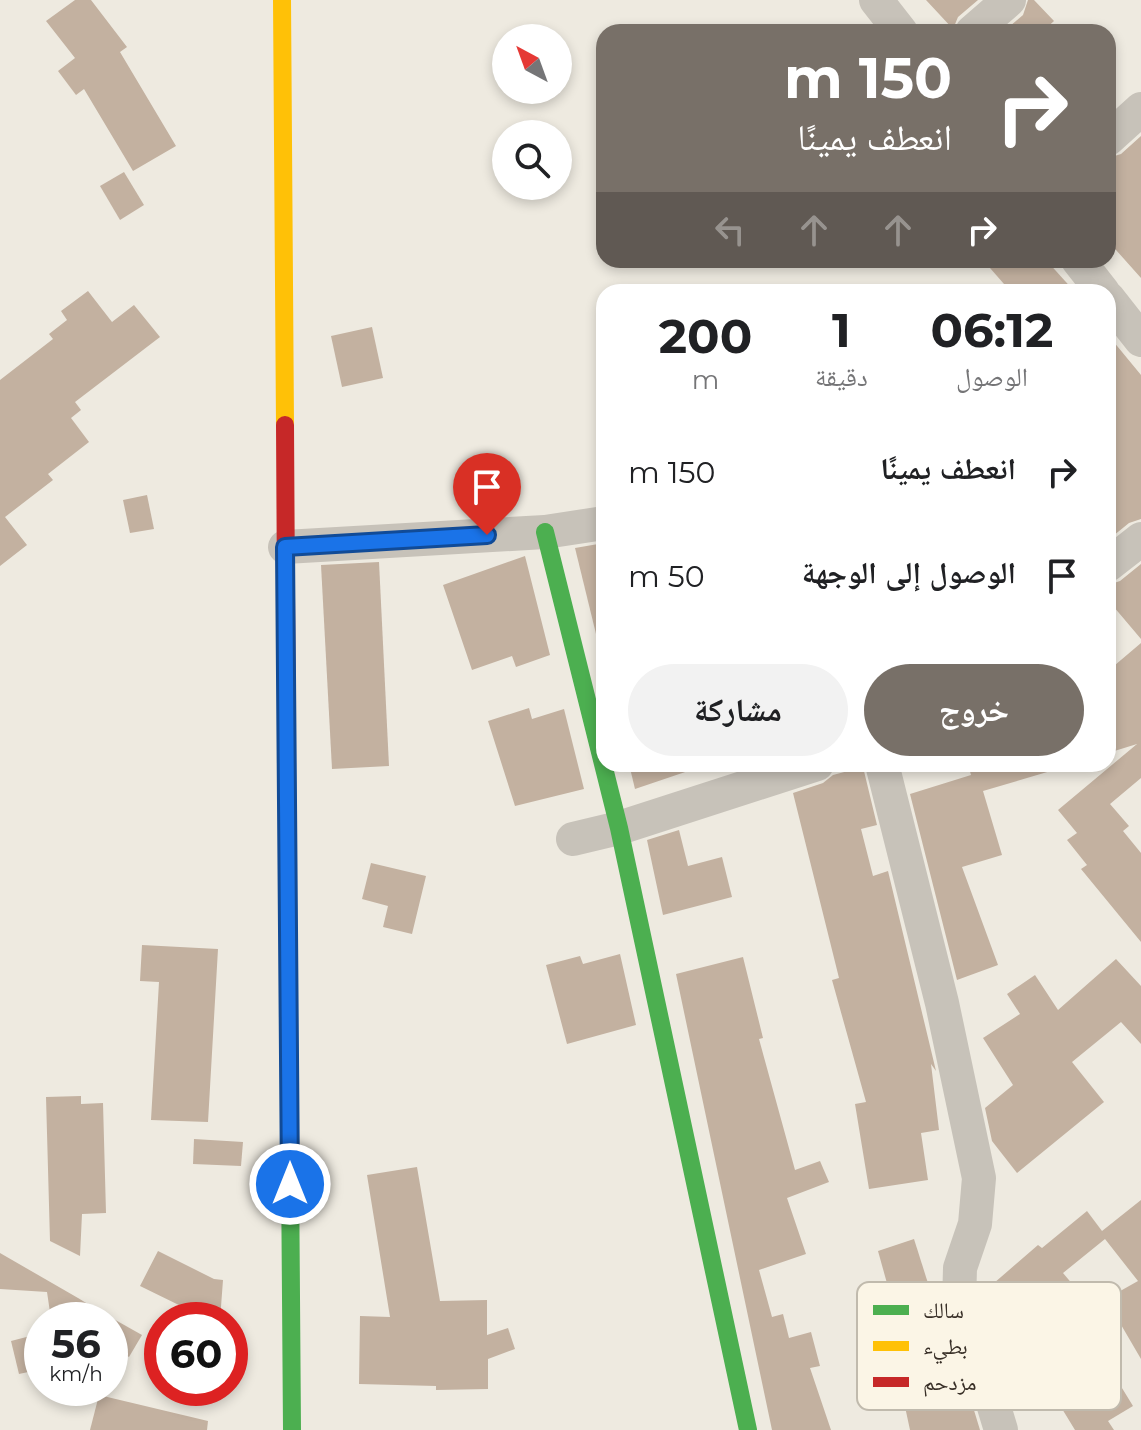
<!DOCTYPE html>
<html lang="ar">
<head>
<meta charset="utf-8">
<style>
  body { margin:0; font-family:Montserrat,"Noto Naskh Arabic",sans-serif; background:#f2f2f2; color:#202124; direction:rtl; height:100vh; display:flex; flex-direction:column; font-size:30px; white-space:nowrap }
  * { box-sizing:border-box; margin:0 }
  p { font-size:26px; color:#757577 }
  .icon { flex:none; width:44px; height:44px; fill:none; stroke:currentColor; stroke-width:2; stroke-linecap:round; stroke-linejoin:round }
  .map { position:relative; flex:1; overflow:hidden; direction:ltr }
  .details { position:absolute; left:596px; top:284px; width:520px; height:488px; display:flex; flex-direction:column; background:#fff; border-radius:24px; box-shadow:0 4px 12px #0003; direction:rtl }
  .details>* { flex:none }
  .guide { position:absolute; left:596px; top:24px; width:520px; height:244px; border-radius:24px; box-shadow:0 4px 12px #0003; direction:rtl; background:#787068; color:#fff; overflow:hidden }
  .needle { width:52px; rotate:319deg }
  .controls { position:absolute; left:492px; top:24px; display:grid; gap:16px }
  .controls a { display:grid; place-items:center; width:80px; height:80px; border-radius:50%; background:#fff; box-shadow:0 4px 12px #0003; font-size:40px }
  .speed { position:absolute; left:24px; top:1302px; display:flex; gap:16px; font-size:40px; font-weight:700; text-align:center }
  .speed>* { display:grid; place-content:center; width:104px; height:104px; border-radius:50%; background:#fff; box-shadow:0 4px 12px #0003; line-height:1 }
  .speed small { font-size:20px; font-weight:400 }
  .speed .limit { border:12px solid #d22; background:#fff; color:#111 }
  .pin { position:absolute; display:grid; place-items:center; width:68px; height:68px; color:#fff; margin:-82px -34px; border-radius:50% 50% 50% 0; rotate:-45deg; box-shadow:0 0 8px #0007 }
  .pin .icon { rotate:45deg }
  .me { position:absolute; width:88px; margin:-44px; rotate:0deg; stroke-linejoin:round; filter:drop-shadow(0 0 6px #0008) }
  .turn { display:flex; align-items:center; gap:28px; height:168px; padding:0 32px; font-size:36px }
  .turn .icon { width:104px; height:104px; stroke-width:2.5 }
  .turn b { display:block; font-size:56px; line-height:68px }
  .lanes { display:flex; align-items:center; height:76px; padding:0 32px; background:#0003; justify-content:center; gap:40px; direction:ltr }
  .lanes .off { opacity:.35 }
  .eta { display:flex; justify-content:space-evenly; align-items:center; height:136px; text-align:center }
  .eta b { font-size:48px; font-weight:700; line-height:56px }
  .cta { display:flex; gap:16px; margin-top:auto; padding:16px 32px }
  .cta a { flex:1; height:92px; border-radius:48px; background:#787068; color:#fff; font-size:32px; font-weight:700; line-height:92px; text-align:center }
  .cta a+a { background:#f2f2f2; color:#202124 }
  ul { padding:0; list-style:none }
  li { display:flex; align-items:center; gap:24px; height:104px; padding:0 32px }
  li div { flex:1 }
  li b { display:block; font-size:30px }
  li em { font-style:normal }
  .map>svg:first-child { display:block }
  .building { fill:#c3b1a0 }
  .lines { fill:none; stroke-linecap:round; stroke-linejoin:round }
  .street { stroke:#c7c2b9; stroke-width:34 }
  .fast { stroke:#4caf50; stroke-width:18 }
  .slow { stroke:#ffc107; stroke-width:18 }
  .jam { stroke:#c62828; stroke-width:18 }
  .route-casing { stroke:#114b97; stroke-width:20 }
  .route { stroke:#1a73e8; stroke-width:14 }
  .key { fill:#fbf5e6; stroke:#c0baad; stroke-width:2 }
  .key-label { font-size:22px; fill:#382f27 }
</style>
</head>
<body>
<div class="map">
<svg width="1141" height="1430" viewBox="0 0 1141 1430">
  <rect width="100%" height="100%" fill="#eeeae0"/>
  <g class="building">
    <polygon points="75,0 91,0 127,47 120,52 176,146 133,171 84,89 76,95 58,71 75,58 46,21"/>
    <polygon points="926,0 978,0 958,17 953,29"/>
    <polygon points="1028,0 1034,0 1054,21 1042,32 1003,32 1023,15"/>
    <polygon points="1141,136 1141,278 1108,241 1108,158 1121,154"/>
    <polygon points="124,172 144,205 120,220 100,186"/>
    <polygon points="983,260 1046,260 1075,292 1011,292"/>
    <polygon points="88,291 112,322 134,305 160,337 75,402 81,410 71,418 89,442 48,474 53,480 5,517 27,545 0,566 0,380 53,339 49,334 67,320 61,311"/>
    <polygon points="372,327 383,378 342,387 331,336"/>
    <polygon points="1108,335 1141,375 1141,519 1129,523 1108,540"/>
    <polygon points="147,495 154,529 130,533 123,500"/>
    <polygon points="604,543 604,635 597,638 575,548"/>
    <polygon points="525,556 550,655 516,667 512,656 472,670 443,585"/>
    <polygon points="379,562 389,766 332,769 321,565"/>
    <polygon points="1141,564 1141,639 1108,600 1108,585 1120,581"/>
    <polygon points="1141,643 1141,778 1110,804 1129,826 1123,831 1141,853 1141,942 1081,869 1087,865 1067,840 1077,833 1058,810 1137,744 1108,753 1108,671"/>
    <polygon points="529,708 532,719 564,709 584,789 515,806 488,721"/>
    <polygon points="629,764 696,764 697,768 635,789"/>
    <polygon points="968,764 1054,764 1054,770 983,791 1002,855 962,867 998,965 957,980 910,794 971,775"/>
    <polygon points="863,767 877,825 861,829 873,876 888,871 936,1071 931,1064 939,1130 921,1133 928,1180 869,1189 855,1104 866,1102 832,980 839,978 793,793 823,783 833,775"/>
    <polygon points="679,830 688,866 722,857 732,897 663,915 647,840"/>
    <polygon points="371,863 426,876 412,934 383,927 388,906 362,899"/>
    <polygon points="142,945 218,949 208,1122 151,1120 159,982 140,981"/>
    <polygon points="620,954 636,1025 567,1044 546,965 580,956 583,964"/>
    <polygon points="743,957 763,1038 759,1039 795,1170 820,1161 829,1182 787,1198 806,1254 759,1270 772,1317 783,1314 789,1338 811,1332 820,1366 810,1368 831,1430 772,1430 676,974"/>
    <polygon points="1116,959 1141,986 1141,1044 1121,1022 1072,1062 1104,1102 1017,1173 992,1141 985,1108 1013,1085 983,1038 1020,1014 1007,994 1035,975 1058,1010"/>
    <polygon points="81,1096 81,1104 103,1103 106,1213 82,1214 80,1256 50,1241 46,1097"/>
    <polygon points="194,1139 243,1142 241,1166 193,1164"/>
    <polygon points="417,1167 440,1301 487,1300 487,1335 508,1328 515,1349 488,1359 488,1389 436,1390 436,1386 359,1384 360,1316 390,1317 367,1175"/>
    <polygon points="1141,1200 1141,1359 1106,1299 1138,1281 1105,1239 1063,1273 1090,1305 1016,1370 997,1348 979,1296 1038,1245 1042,1248 1087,1211 1102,1231"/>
    <polygon points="914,1239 939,1318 900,1330 878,1251"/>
    <polygon points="158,1251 214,1279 223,1280 220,1320 186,1320 187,1309 140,1286"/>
    <polygon points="0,1253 78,1298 101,1312 51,1319 47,1292 0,1289"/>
    <polygon points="110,1317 142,1335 129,1357 110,1346"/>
    <polygon points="42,1333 42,1369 19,1374 11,1341"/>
    <polygon points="1106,1362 1133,1406 1108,1421 1114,1430 1075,1430 1053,1394"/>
    <polygon points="963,1374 980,1430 910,1430 901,1388 930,1382 931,1385"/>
    <polygon points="99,1395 208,1421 207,1430 90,1430"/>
  </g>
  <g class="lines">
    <g class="street">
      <polyline points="876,0 901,32"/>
      <polyline points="972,32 1009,0"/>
      <polyline points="1108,139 1141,109"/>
      <polyline points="1078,260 1103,292"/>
      <polyline points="1108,298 1141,340"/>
      <polyline points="285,547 545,532 604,523"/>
      <polyline points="1108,565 1141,539"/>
      <polyline points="882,764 942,1003 979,1178 975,1224 960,1268 959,1305 974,1341 1001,1430"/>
      <polyline points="573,839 619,828 817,764"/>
    </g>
    <g class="fast">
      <polyline points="545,532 619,828 748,1430"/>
      <polyline points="287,767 292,1430"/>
    </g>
    <polyline class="slow" points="282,0 285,425"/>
    <polyline class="jam" points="285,425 287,767"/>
  </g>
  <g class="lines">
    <g class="route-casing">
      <polyline id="route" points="290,1184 285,547 487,535"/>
    </g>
    <use href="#route" class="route"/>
  </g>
  <rect x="857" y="1282" width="264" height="128" rx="12" class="key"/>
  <rect x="873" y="1305" width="36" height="10" fill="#4caf50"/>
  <rect x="873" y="1341" width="36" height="10" fill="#ffc107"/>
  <rect x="873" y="1377" width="36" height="10" fill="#c62828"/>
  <g class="key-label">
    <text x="923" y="1318">سالك</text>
    <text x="923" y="1354">بطيء</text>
    <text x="923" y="1390">مزدحم</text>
  </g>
</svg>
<div class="controls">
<a><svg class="needle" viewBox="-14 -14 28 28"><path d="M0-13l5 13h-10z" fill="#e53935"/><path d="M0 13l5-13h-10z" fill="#757577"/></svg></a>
<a><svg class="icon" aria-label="search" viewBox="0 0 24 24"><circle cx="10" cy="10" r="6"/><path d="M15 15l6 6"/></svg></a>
</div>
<div class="speed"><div>56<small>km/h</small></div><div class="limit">60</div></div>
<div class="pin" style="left:487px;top:535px;background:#d93025"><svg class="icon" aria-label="arrive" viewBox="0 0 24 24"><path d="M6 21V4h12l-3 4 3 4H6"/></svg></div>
<svg class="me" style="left:290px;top:1184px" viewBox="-20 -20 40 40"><circle r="17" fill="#1a73e8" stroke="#fff" stroke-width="3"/><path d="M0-11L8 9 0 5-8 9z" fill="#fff"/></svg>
<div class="guide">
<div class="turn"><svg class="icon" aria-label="right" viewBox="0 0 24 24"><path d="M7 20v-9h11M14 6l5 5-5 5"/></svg><div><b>150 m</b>انعطف يمينًا</div></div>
<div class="lanes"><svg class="icon off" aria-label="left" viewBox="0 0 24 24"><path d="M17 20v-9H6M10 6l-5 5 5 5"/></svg><svg class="icon off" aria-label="ahead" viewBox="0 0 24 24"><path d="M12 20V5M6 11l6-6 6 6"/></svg><svg class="icon off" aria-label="ahead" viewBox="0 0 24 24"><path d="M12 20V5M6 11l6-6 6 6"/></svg><svg class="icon" aria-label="right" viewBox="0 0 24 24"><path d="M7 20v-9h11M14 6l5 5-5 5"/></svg></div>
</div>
<section class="details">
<div class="eta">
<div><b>06:12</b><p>الوصول</p></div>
<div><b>1</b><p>دقيقة</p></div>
<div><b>200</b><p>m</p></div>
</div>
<ul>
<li><svg class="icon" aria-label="right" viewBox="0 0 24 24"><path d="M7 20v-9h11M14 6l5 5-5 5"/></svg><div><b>انعطف يمينًا</b></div><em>150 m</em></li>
<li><svg class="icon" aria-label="arrive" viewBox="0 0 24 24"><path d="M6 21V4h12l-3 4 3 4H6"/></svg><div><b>الوصول إلى الوجهة</b></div><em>50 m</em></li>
</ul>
<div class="cta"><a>خروج</a><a>مشاركة</a></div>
</section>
</div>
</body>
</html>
